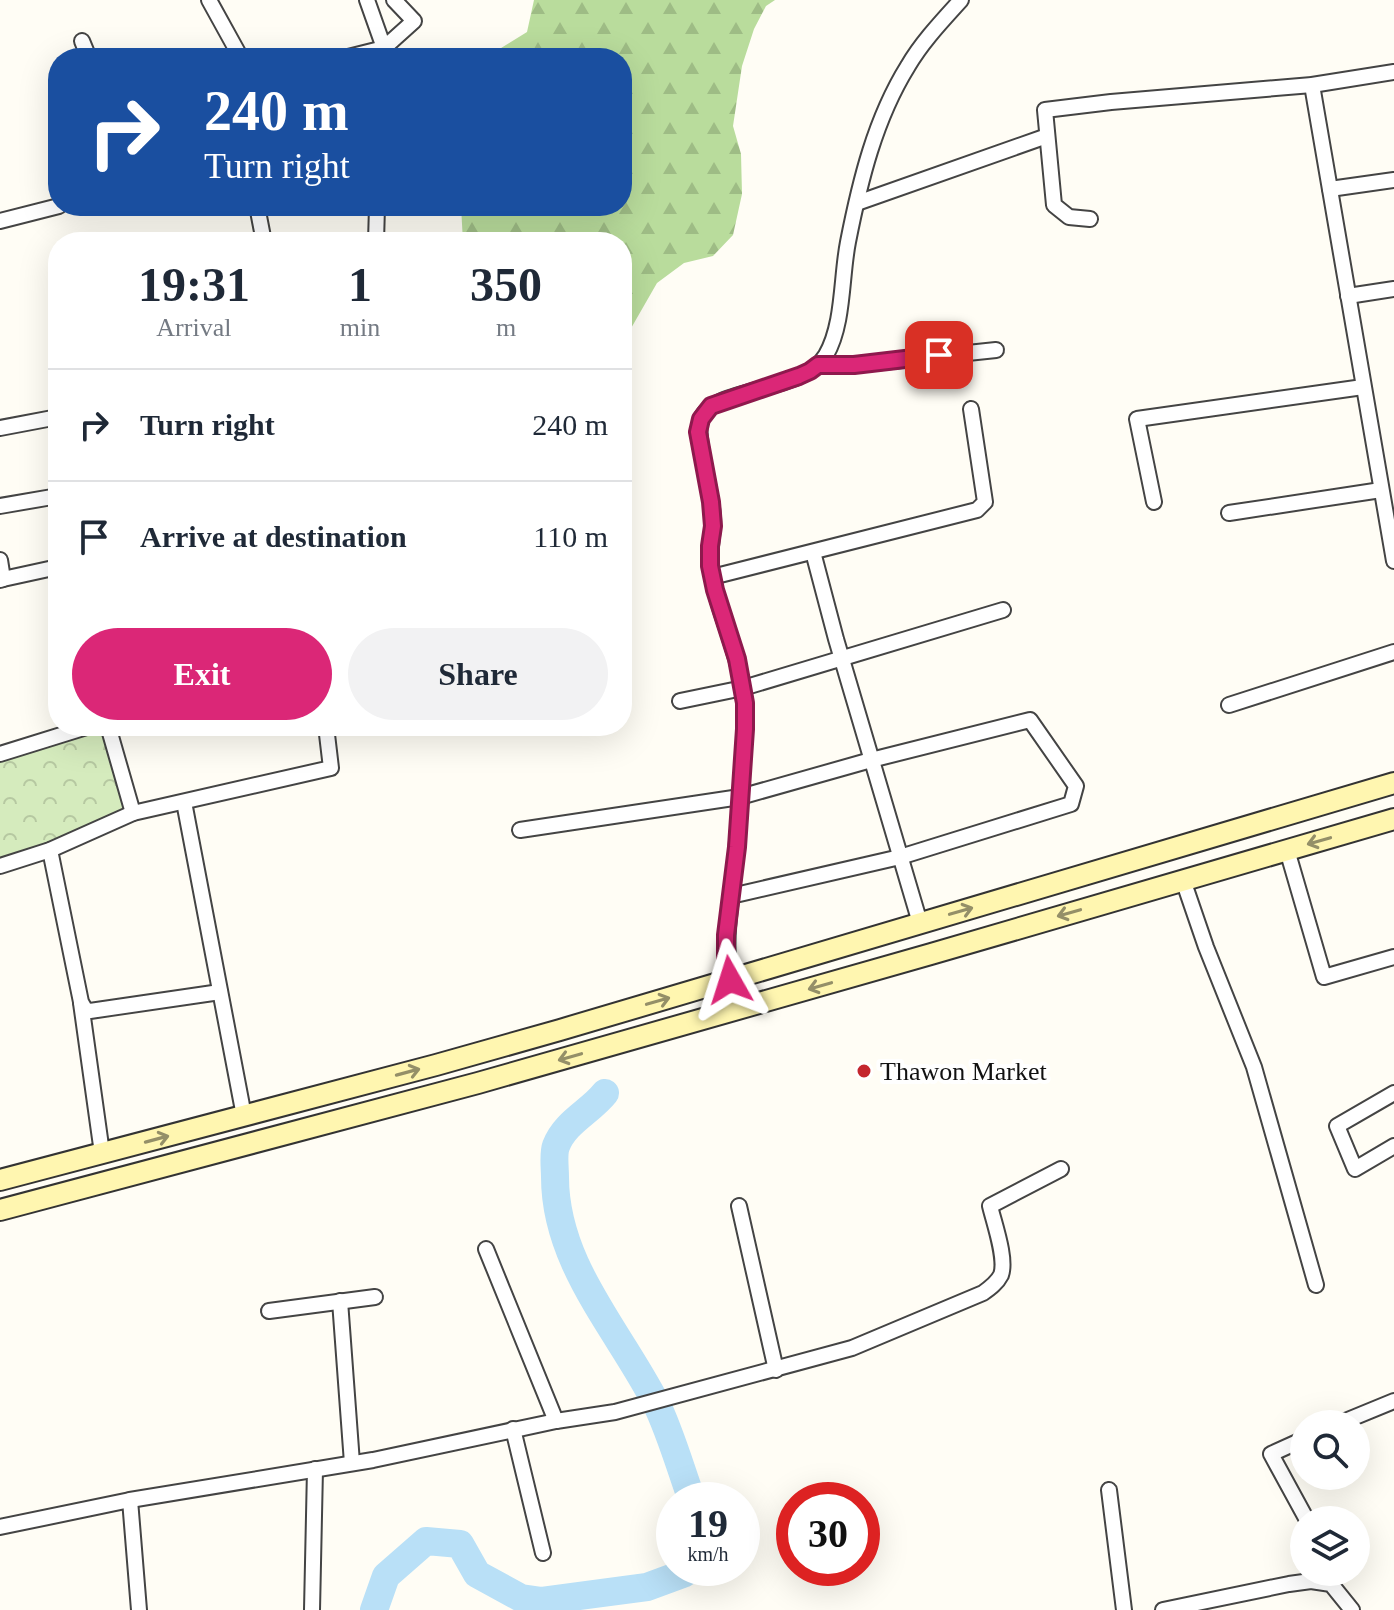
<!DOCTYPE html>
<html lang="en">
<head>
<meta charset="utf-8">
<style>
  body { margin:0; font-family:"Times New Roman",serif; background:#f2f2f3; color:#1f2937; height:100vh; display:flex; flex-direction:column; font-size:30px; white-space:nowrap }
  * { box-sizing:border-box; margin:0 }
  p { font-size:26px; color:#747a83 }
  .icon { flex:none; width:44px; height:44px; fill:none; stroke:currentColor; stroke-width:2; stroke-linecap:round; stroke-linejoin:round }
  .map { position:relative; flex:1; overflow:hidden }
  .panel { position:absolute; left:48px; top:232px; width:584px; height:504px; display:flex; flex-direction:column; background:#fff; border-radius:32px; box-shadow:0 8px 32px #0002 }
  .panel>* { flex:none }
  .top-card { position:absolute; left:48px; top:48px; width:584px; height:168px; border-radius:32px; box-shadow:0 8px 32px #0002; background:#1a4fa0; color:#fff; overflow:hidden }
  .buttons { position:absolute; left:1290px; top:1410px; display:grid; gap:16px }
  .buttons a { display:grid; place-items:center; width:80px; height:80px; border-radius:50%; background:#fff; box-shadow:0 8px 32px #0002; font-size:40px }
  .speed { position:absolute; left:656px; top:1482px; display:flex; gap:16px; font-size:40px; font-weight:700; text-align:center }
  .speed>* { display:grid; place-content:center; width:104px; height:104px; border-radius:50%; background:#fff; box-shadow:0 8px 32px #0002; line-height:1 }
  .speed small { font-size:20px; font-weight:400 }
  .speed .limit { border:12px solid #d22; background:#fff; color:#111 }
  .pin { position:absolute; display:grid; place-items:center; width:68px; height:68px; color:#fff; margin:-34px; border-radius:16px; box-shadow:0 4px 12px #0006 }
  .me { position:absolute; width:88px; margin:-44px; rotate:354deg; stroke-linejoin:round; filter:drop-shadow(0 0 6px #0008) }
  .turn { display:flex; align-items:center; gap:28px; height:168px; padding:0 24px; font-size:36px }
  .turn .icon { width:104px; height:104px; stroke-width:2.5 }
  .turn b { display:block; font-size:56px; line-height:68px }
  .eta { display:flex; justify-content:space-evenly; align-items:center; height:136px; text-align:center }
  .eta b { font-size:48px; font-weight:700; line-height:56px }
  .primary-button { display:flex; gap:16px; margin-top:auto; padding:16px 24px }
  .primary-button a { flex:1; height:92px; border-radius:48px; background:#db2777; color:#fff; font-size:32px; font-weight:700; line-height:92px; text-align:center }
  .primary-button a+a { background:#f2f2f3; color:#1f2937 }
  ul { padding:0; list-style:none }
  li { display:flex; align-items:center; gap:24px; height:112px; padding:0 24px; border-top:2px solid #e0e1e3 }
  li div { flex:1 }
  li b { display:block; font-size:30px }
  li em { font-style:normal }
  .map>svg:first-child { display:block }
  .forest { fill:url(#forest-firs) }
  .park { fill:url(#park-crowns) }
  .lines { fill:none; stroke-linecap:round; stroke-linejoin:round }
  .river { stroke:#b9e0f7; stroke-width:28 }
  .minor-casing { stroke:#444; stroke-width:18 }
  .secondary-casing { stroke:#333; stroke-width:24 }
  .minor { stroke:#fff; stroke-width:14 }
  .secondary { stroke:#fff6b0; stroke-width:20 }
  .oneway { stroke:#948f68 }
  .route-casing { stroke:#8e194d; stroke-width:20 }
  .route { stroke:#db2777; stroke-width:14 }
  .poi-dot { fill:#c4262e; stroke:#fff; stroke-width:3 }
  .labels { text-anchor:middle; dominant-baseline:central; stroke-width:8; stroke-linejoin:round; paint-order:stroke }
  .poi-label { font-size:26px; fill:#111; stroke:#fff; text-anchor:start }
</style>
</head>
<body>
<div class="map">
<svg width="1394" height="1610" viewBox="0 0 1394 1610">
  <defs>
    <pattern id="forest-firs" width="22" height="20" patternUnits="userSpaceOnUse" patternTransform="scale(2)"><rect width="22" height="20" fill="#b9dc9c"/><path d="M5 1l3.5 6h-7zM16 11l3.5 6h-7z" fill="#9ebc85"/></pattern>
    <pattern id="park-crowns" width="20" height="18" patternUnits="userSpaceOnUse" patternTransform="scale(2)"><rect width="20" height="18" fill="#d5ebbd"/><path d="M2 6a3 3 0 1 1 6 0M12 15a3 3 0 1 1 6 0" fill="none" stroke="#b6c8a1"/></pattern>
  </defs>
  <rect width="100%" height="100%" fill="#fffdf5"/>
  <polygon class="forest" points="534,0 775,0 766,6 754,29 742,66 733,126 741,154 742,194 733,235 713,256 684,263 657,283 622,344 622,242 463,242 461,206 622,206 622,58 488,58 493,53 527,32"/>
  <polygon class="park" points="90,726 108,726 133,813 0,866 0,754"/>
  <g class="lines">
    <g class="river">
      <path d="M605 1093C590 1112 565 1122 556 1146 553 1154 555 1168 555 1177 555 1264 618 1329 656 1403 670 1431 681 1470 692 1500"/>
      <polyline points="374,1610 386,1576 426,1541 460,1544 477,1574 521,1598 542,1601 647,1587 685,1573 689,1568"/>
    </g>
    <g class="minor-casing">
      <g id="minor">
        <polyline points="209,0 241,58"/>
        <polyline points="367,0 384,48 414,21 394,0"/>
        <polyline points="82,41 89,58"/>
        <polyline points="344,58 384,48 383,58"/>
        <polyline points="1312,85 1394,561"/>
        <polyline points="1330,189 1394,180"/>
        <polyline points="857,203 1047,136"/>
        <polyline points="257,206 264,242"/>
        <polyline points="1090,219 1069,217 1054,205 1045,110 1111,102 1312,85 1394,72"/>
        <polyline points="0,221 59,206"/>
        <polyline points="376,242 377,206"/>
        <polyline points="1348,296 1394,289"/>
        <polyline points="818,365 854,365 996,350"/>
        <polyline points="0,428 58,417"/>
        <polyline points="1154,502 1137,419 1363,387"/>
        <polyline points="0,506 58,496"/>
        <polyline points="1229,513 1381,490"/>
        <polyline points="813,552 836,639 920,923"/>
        <polyline points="0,560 3,579 0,580"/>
        <polyline points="712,577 977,510 985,502 971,409"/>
        <polyline points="3,579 58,567"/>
        <polyline points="680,701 743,688 1003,610"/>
        <polyline points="1229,705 1394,652"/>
        <polyline points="108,726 133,813"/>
        <polyline points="0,754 90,726"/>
        <polyline points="184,802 244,1116"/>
        <polyline points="520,830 740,797 871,760 1030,720 1076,786 1071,804 900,857 731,896"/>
        <polyline points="50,850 81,1002 85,1009 90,1011 220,992"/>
        <polyline points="1287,850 1324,977 1394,957"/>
        <polyline points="0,866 50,850 133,813 331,768 326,726"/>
        <polyline points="1183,880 1206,947 1254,1067 1316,1285"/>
        <path d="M730 980C724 941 730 910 734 872 738 840 739 808 742 775 744 745 747 715 742 685 736 645 716 608 711 568 709 554 712 541 713 526 714 517 712 506 710 496 708 479 695 433 701 419 714 386 804 393 826 355 844 324 841 277 848 242 860 181 875 119 908 66 922 42 942 21 961 0"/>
        <polyline points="81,1003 102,1153"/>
        <polyline points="1394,1093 1337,1126 1355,1169 1394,1146"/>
        <polyline points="739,1206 776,1370"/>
        <polyline points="486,1249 556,1421"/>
        <polyline points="340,1301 352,1463"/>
        <polyline points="269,1311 375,1297"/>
        <polyline points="1338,1424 1394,1401"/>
        <polyline points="513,1429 543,1553"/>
        <polyline points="1304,1439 1271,1454 1307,1520"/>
        <polyline points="1109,1490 1124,1610"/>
        <polyline points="130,1500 139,1610"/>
        <path d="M0 1527 130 1500 373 1460 556 1421 615 1412 852 1348 983 1293C990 1288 997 1283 1001 1275 1007 1259 994 1223 990 1206L1061 1169"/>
        <polyline points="312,1610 315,1469"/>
        <polyline points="1163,1610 1289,1584 1311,1581 1331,1584 1352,1610"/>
      </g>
    </g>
    <g class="secondary-casing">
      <g id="secondary">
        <polyline points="0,1180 436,1065 560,1030 1394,783"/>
        <polyline points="0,1210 478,1083 931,954 1394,819"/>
      </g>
    </g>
    <use href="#minor" class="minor"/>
    <use href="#secondary" class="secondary"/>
  </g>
  <defs><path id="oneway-shaft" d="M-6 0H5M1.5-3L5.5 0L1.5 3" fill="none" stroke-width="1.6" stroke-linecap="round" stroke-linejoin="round" transform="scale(2)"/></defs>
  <g class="oneway">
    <use href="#oneway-shaft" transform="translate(1319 841) rotate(164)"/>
    <use href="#oneway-shaft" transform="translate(961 911) rotate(-16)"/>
    <use href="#oneway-shaft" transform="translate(1069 913) rotate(164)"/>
    <use href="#oneway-shaft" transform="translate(820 986) rotate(164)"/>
    <use href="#oneway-shaft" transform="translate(658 1001) rotate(-16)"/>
    <use href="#oneway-shaft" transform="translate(570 1057) rotate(164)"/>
    <use href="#oneway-shaft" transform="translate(408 1072) rotate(-15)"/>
    <use href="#oneway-shaft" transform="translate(157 1139) rotate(-15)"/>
  </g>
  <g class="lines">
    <g class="route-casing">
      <polyline id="route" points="730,980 726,957 726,935 737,847 745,729 745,703 737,659 715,590 710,566 710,546 713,526 711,502 698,432 701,419 711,406 799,376 810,371 818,365 854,365 939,355"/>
    </g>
    <use href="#route" class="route"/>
  </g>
  <circle class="poi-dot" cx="864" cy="1071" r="8"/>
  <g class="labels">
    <g class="poi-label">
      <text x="880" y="1071">Thawon Market</text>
    </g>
  </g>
</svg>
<div class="buttons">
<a><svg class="icon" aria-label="search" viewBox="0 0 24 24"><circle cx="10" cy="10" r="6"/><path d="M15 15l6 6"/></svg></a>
<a><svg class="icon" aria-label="layers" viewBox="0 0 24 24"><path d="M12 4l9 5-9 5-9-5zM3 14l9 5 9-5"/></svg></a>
</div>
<div class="speed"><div>19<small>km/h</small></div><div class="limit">30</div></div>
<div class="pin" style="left:939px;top:355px;background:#d93025"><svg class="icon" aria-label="arrive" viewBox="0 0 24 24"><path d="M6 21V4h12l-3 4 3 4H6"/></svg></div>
<svg class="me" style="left:730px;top:980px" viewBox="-20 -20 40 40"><path d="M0-17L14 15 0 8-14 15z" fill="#db2777" stroke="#fff" stroke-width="4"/></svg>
<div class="top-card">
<div class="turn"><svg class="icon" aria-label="right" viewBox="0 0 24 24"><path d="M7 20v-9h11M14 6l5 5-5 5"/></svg><div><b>240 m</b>Turn right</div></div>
</div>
<section class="panel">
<div class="eta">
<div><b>19:31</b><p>Arrival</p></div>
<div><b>1</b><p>min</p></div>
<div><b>350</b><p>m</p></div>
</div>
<ul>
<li><svg class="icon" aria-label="right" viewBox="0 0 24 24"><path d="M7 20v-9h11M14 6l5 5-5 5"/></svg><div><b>Turn right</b></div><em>240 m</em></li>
<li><svg class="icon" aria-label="arrive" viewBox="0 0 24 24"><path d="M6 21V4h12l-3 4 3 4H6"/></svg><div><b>Arrive at destination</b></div><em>110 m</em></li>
</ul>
<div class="primary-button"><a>Exit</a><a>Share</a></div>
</section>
</div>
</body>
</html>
